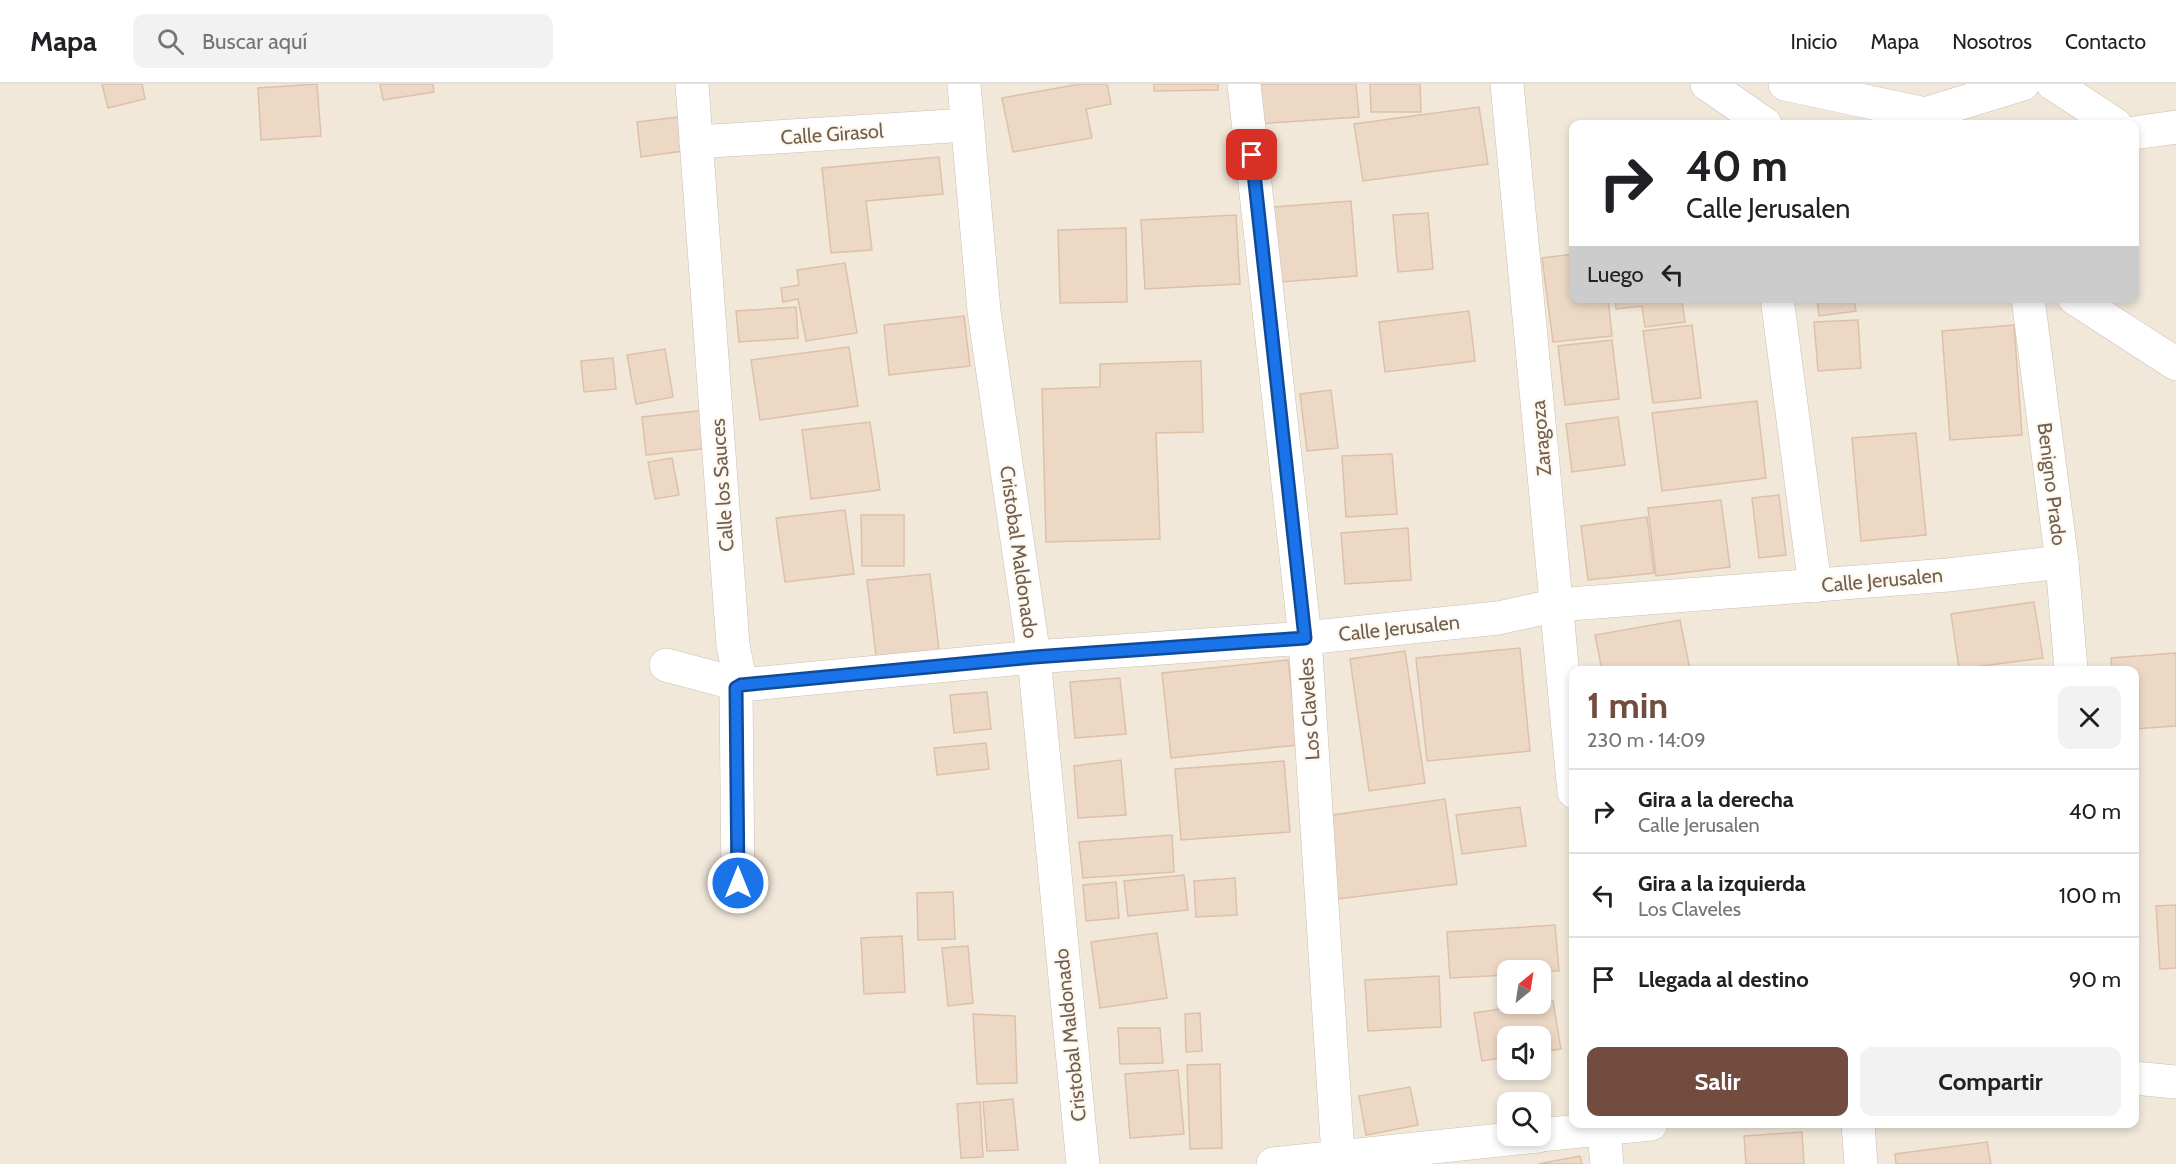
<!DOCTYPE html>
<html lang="es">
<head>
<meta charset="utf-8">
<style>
  body { margin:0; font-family:Cabin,sans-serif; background:#f2f2f2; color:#202124; height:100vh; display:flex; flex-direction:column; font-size:22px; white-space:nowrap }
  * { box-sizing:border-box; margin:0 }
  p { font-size:20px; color:#757577 }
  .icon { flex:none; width:33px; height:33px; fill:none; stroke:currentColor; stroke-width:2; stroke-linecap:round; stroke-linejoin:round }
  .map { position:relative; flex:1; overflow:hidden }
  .drawer { position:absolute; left:1569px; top:582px; width:570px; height:462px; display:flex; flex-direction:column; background:#fff; border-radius:12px; box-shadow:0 3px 9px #0003 }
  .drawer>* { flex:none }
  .top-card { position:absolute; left:1569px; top:36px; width:570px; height:183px; border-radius:12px; box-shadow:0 3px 9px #0003; background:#fff; color:#202124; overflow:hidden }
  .needle { width:39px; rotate:30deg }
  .fabs { position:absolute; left:1497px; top:876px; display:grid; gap:12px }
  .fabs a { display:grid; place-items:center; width:54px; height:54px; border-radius:12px; background:#fff; box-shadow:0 3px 9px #0003; font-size:30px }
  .pin { position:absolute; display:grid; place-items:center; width:51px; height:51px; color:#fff; margin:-26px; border-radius:12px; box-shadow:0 3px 9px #0006 }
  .me { position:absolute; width:66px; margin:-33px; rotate:0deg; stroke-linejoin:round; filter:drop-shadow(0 0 4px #0008) }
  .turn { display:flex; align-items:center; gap:21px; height:126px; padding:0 18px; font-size:27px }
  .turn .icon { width:78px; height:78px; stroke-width:2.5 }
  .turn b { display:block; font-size:42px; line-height:51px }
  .then { display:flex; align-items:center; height:57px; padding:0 18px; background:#0003; gap:12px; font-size:22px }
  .round { display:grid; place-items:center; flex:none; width:63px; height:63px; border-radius:12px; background:#f2f2f2 }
  .headline { display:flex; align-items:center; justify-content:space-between; height:102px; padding:0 18px }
  h1 { font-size:36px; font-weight:700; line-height:45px; color:#724d3f }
  .button { display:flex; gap:12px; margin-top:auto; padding:12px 18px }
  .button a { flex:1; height:69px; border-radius:12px; background:#724d3f; color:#fff; font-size:24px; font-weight:700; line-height:69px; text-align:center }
  .button a+a { background:#f2f2f2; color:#202124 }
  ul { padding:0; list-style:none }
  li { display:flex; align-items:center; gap:18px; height:84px; padding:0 18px; border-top:2px solid #e0e0e0 }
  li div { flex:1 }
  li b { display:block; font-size:22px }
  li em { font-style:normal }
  header { display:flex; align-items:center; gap:36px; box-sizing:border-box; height:84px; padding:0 30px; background:#fff; border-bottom:2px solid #e0e0e0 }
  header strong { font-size:28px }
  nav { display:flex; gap:33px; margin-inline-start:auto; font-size:21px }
  .search { width:420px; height:54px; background:#f2f2f2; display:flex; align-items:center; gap:15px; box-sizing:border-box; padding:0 21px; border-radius:12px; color:#757577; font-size:22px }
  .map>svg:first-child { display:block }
  .residential { fill:#f1e8da; fill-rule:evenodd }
  .building { fill:#edd8c6; stroke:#dec0a8; stroke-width:1.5 }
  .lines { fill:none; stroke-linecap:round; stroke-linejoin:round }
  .minor-casing { stroke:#ccbfb2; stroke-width:34 }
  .minor { stroke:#fff; stroke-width:33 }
  .route-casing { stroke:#114b97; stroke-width:15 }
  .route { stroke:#1a73e8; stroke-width:10 }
  .labels { text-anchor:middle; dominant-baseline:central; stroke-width:4.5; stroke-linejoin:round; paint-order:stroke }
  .street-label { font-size:20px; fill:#735f50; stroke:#fdf9f1 }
</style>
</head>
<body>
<header>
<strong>Mapa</strong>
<div class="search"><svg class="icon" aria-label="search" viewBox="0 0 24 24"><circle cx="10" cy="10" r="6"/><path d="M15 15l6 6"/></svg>Buscar aquí</div>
<nav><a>Inicio</a><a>Mapa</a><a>Nosotros</a><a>Contacto</a></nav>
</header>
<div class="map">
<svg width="2176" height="1080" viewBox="0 0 2176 1080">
  <rect width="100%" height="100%" fill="#fbf6eb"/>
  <path class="residential" d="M0 0H2176V1080H0ZM1574 40H2134V214H1574ZM1574 586H2134V1040H1574ZM1508 886H1540V920H1508ZM1508 952H1540V986H1508ZM1508 1018H1540V1052H1508Z"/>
  <g class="building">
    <polygon points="102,0 142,0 145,15 108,24"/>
    <polygon points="317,0 321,52 261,56 258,4"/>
    <polygon points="380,0 433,0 434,8 383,16"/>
    <polygon points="1080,0 1107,0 1111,20 1086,25 1092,54 1013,68 1002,14"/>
    <polygon points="1154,0 1218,0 1218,6 1154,7"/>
    <polygon points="1253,0 1356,0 1359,33 1256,40"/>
    <polygon points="1370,0 1420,0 1421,28 1371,28"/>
    <polygon points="1479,23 1488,80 1363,97 1354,40"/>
    <polygon points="678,33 683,67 641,73 637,38"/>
    <polygon points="939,73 943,110 866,117 872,166 831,169 822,84"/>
    <polygon points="1351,117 1357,192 1281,198 1274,123"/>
    <polygon points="1428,129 1433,185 1398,188 1393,131"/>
    <polygon points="1236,131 1240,200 1145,205 1141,136"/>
    <polygon points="1126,144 1127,218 1060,219 1058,146"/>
    <polygon points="1574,170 1574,214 1608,214 1612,252 1553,258 1542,174"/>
    <polygon points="845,179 857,249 806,257 798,215 783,218 781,204 799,201 797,186"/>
    <polygon points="1615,214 1709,214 1682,218 1685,238 1645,243 1642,222 1616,225"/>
    <polygon points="1817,214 1854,214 1856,227 1819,232"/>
    <polygon points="796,223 798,254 739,258 736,227"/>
    <polygon points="1469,227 1475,277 1385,288 1379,238"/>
    <polygon points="964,232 970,282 889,291 884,241"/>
    <polygon points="1858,236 1861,284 1818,287 1814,238"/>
    <polygon points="1692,241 1701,314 1653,319 1643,247"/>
    <polygon points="2014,241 2022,351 1950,356 1942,247"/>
    <polygon points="1612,256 1619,315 1565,321 1558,262"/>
    <polygon points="849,263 858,322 760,336 751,276"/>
    <polygon points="665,265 673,313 636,320 627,271"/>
    <polygon points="613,274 616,305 584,308 581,277"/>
    <polygon points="1201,277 1203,348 1156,349 1160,455 1046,458 1042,305 1100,303 1100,280"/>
    <polygon points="1331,306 1338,364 1307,367 1300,310"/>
    <polygon points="1757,317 1766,394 1662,407 1652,329"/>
    <polygon points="706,326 711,364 646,371 642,333"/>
    <polygon points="1618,333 1625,381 1572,388 1566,340"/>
    <polygon points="870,338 880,406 811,415 802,346"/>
    <polygon points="1916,349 1926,451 1861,457 1852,354"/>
    <polygon points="1392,370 1397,430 1346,433 1342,372"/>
    <polygon points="672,374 679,411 655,415 648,378"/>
    <polygon points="1779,411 1786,471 1759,474 1752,414"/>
    <polygon points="1721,416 1730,483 1656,492 1648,424"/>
    <polygon points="845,426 854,490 785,498 776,434"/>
    <polygon points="861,431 904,431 904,482 862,482"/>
    <polygon points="1647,433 1654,489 1588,496 1581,442"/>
    <polygon points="1408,444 1411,496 1345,500 1341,449"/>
    <polygon points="930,490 939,566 876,572 867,496"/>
    <polygon points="2034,518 2043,574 1959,585 1951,530"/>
    <polygon points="1680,536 1690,586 1602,586 1595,551"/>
    <polygon points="1520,564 1530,667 1427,677 1416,574"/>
    <polygon points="1405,567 1425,699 1369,707 1350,575"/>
    <polygon points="2176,569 2176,642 2134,645 2134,586 2112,586 2111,574"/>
    <polygon points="1288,576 1298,661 1171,674 1162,589"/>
    <polygon points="1120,594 1126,650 1075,654 1070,598"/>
    <polygon points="987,608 991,645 954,649 950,611"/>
    <polygon points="986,659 989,685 937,691 934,664"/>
    <polygon points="1121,676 1126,731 1078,734 1074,682"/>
    <polygon points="1284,677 1290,748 1181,756 1175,685"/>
    <polygon points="1445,715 1457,800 1338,815 1326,732"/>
    <polygon points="1520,723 1526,762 1462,770 1456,731"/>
    <polygon points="1172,751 1174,788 1083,794 1079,758"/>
    <polygon points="1184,791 1188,826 1128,832 1124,797"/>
    <polygon points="1235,794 1237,831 1196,833 1194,797"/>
    <polygon points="1116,798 1119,834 1086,837 1083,801"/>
    <polygon points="953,808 955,855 918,856 917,809"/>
    <polygon points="2176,821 2176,884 2160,885 2156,822"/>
    <polygon points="1555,841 1559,887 1508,886 1508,891 1450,894 1447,848"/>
    <polygon points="1157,849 1167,914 1100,924 1091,858"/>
    <polygon points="902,852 905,908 864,910 861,854"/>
    <polygon points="968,862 973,919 948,922 942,864"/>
    <polygon points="1439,892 1441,943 1368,947 1365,896"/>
    <polygon points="1553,917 1561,965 1540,968 1540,952 1508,952 1508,973 1482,977 1474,929"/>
    <polygon points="1200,929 1202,967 1186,968 1185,930"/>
    <polygon points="973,930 1015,932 1017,999 977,1000"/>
    <polygon points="1118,944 1160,944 1163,979 1120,980"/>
    <polygon points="1220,980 1222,1064 1190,1065 1187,981"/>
    <polygon points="1178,986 1184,1050 1130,1054 1125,990"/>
    <polygon points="1410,1003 1418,1041 1366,1051 1359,1012"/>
    <polygon points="1013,1015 1018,1066 987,1067 983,1018"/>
    <polygon points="980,1018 983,1073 961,1074 957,1020"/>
    <polygon points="1802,1048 1804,1080 1746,1080 1744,1052"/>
    <polygon points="1987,1058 1991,1080 1896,1080 1895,1070"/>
    <polygon points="1580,1072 1582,1080 1538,1080"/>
  </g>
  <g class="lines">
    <g class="minor-casing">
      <g id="minor">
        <polyline points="692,0 733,561 741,601 736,604 738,799"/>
        <polyline points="964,0 984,227 1034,573 1083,1080"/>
        <polyline points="1244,0 1305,554 1338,1072"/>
        <polyline points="1507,0 1574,708"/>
        <polyline points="1707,0 1765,40"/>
        <polyline points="1785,0 1925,30 2023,0"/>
        <polyline points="2053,0 2115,40"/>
        <polyline points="2134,49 2176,43"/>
        <polyline points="696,58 967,41"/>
        <polyline points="1777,214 1815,502"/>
        <polyline points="2028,214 2062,478 2071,586"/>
        <polyline points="2074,214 2176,280"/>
        <polyline points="666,581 741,601 1034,573 1305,554 1498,534 1557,521 1948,491 2062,478"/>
        <polyline points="2134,994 2176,998"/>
        <polyline points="1603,1040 1607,1080"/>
        <polyline points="1858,1040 1861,1080"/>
        <polyline points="1540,1051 1651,1040"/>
        <polyline points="1273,1080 1538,1052"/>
      </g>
    </g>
    <use href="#minor" class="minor"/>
  </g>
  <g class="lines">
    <g class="route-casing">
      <polyline id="route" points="738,799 736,604 741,601 1034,573 1305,554 1252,71"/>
    </g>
    <use href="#route" class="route"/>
  </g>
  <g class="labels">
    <g class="street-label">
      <text transform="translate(832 50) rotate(-4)">Calle Girasol</text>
      <text transform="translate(1541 354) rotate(-95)">Zaragoza</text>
      <text transform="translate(2052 400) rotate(83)">Benigno Prado</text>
      <text transform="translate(722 401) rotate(-94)">Calle los Sauces</text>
      <text transform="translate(1019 468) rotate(82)">Cristobal Maldonado</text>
      <text transform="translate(1882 496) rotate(-5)">Calle Jerusalen</text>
      <text transform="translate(1399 544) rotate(-6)">Calle Jerusalen</text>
      <text transform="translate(1309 625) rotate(-94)">Los Claveles</text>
      <text transform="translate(1070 951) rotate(-96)">Cristobal Maldonado</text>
    </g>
  </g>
</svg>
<div class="fabs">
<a><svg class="needle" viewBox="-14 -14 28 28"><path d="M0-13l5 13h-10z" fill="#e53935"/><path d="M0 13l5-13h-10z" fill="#757577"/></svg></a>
<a><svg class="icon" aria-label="sound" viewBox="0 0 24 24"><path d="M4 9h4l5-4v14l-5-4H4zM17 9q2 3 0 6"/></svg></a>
<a><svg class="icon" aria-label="search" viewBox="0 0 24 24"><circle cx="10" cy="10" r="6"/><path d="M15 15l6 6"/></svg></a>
</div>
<div class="pin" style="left:1252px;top:71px;background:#d93025"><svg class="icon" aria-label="arrive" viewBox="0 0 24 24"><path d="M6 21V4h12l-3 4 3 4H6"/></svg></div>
<svg class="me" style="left:738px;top:799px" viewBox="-20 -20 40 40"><circle r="17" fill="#1a73e8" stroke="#fff" stroke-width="3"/><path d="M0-11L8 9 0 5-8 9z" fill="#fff"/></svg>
<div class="top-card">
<div class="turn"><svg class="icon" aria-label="right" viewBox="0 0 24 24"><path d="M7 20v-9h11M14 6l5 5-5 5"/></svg><div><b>40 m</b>Calle Jerusalen</div></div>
<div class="then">Luego<svg class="icon" aria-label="left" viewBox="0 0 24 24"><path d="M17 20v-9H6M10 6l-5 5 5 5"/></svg></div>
</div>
<section class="drawer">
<div class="headline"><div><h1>1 min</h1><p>230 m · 14:09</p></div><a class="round"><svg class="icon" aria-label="close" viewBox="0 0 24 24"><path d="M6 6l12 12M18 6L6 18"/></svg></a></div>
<ul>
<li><svg class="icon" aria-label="right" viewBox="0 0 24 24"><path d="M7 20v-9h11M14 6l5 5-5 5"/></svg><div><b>Gira a la derecha</b><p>Calle Jerusalen</p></div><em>40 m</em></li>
<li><svg class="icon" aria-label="left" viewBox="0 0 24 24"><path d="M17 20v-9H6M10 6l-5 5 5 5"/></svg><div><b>Gira a la izquierda</b><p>Los Claveles</p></div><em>100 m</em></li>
<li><svg class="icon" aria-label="arrive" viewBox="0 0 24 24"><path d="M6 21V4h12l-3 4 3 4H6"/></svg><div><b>Llegada al destino</b></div><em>90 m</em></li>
</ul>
<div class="button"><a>Salir</a><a>Compartir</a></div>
</section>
</div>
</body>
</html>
